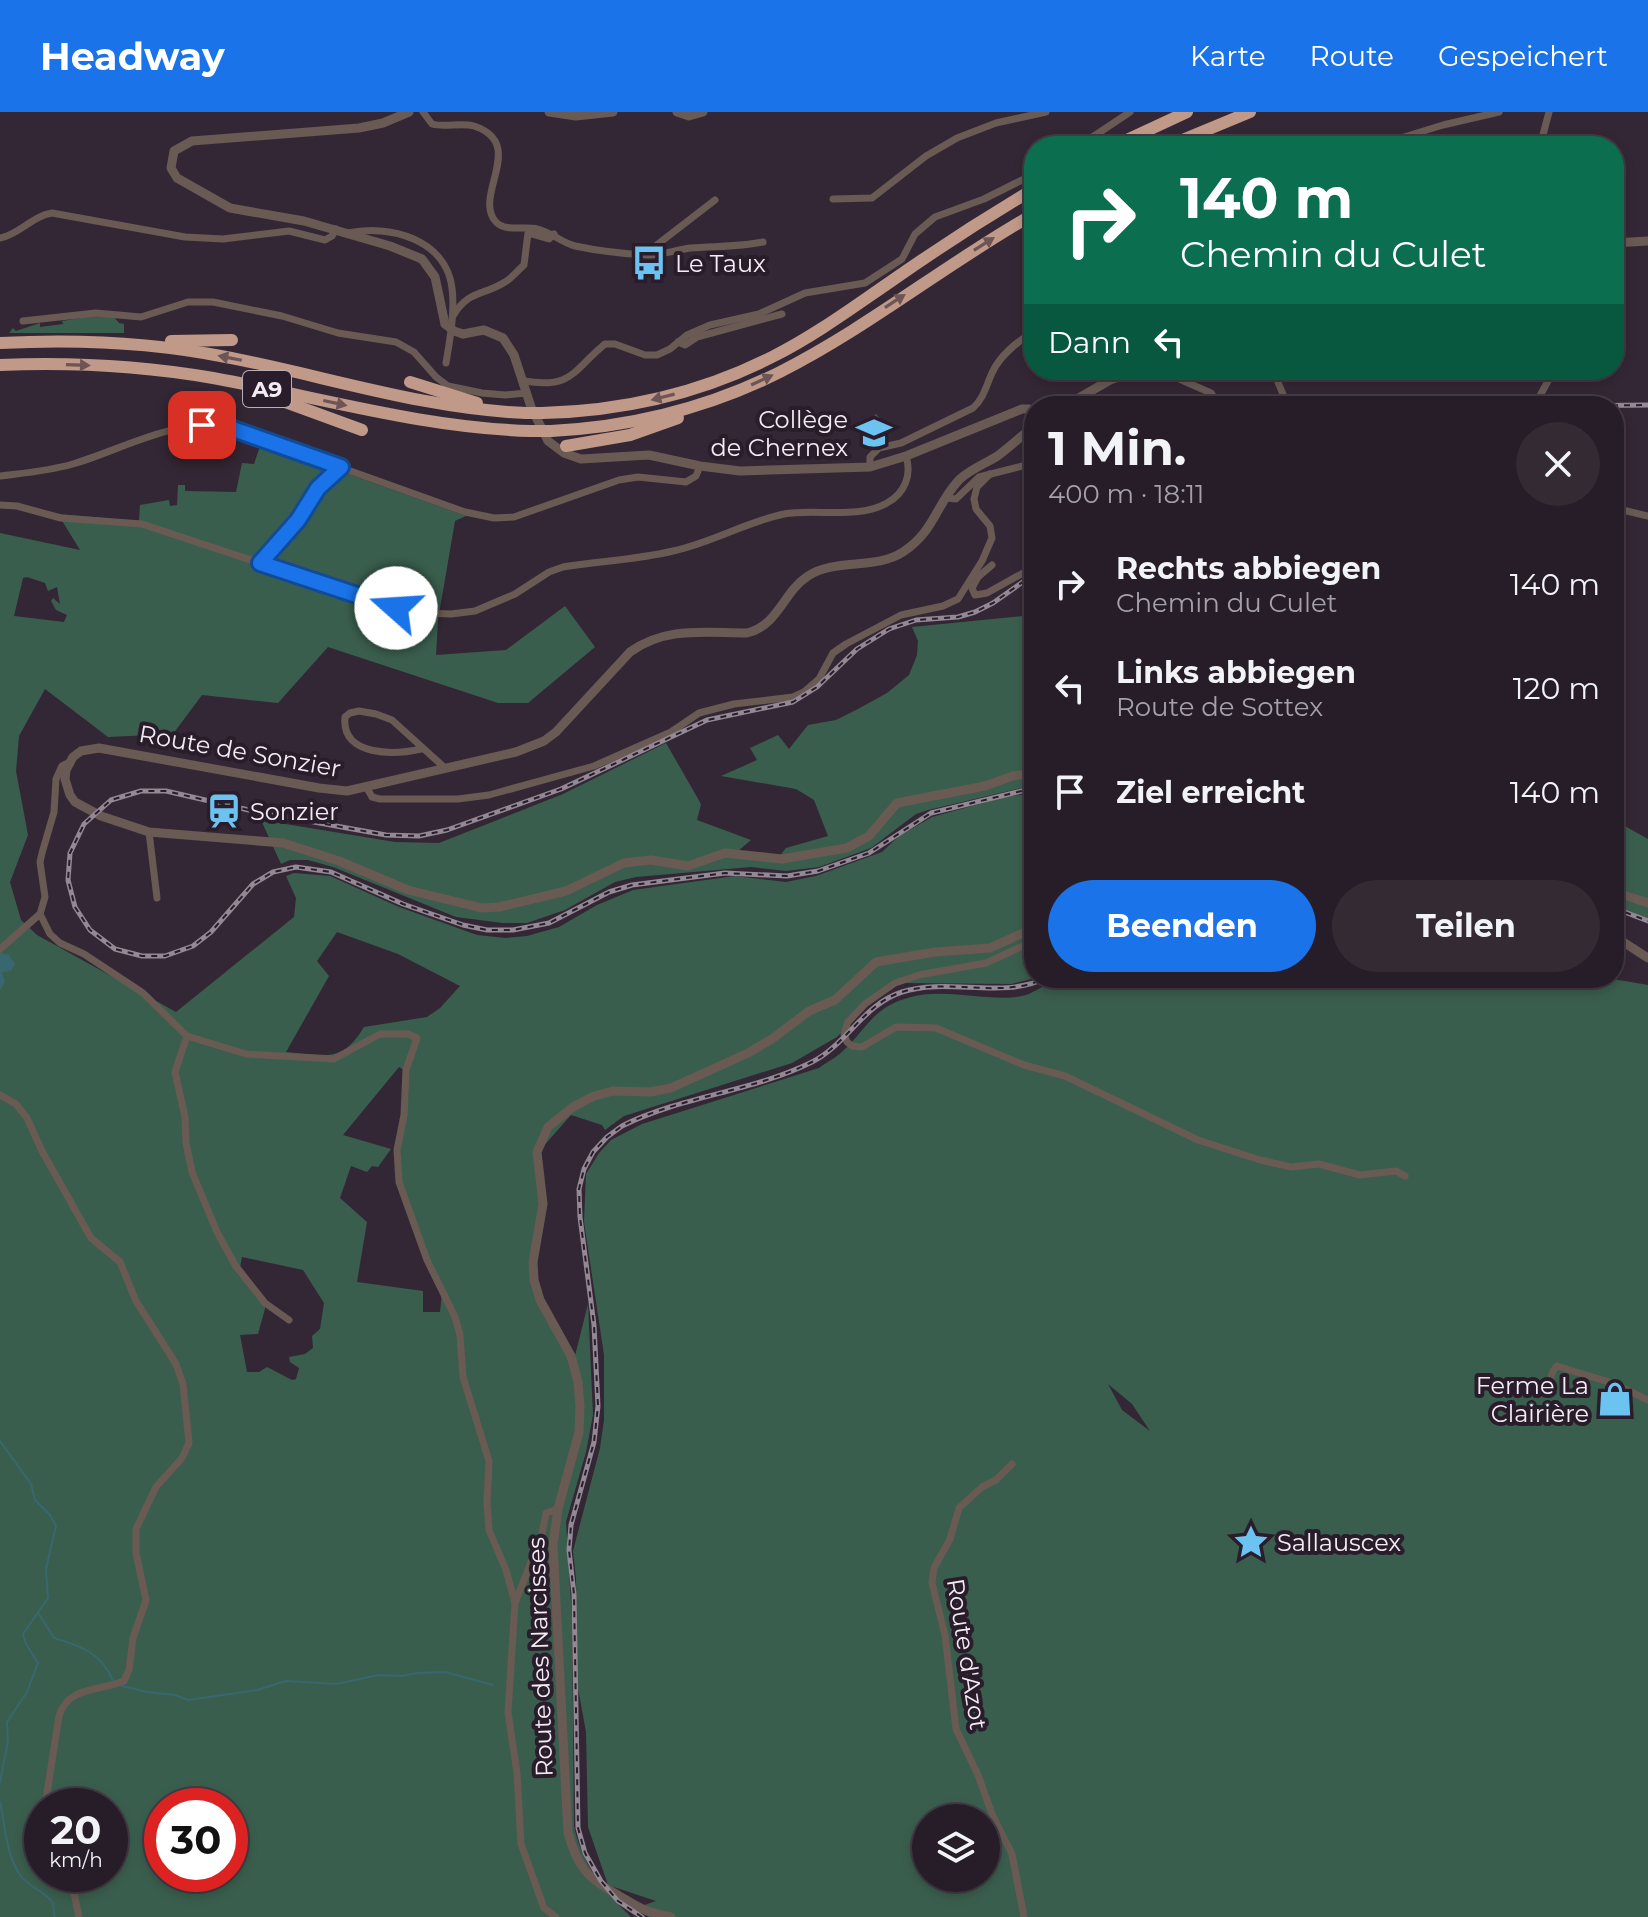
<!DOCTYPE html>
<html lang="de">
<head>
<meta charset="utf-8">
<style>
  body { margin:0; font-family:Montserrat,sans-serif; background:#332a34; color:#f1f3f6; height:100vh; display:flex; flex-direction:column; font-size:30px; white-space:nowrap }
  * { box-sizing:border-box; margin:0 }
  p { font-size:26px; color:#a4a2a8 }
  .icon { flex:none; width:44px; height:44px; fill:none; stroke:currentColor; stroke-width:2; stroke-linecap:round; stroke-linejoin:round }
  .map { position:relative; flex:1; overflow:hidden }
  .panel { position:absolute; left:1024px; top:284px; width:600px; height:592px; display:flex; flex-direction:column; background:#271d28; border-radius:32px; box-shadow:0 4px 12px #0003,0 0 0 2px #433b45 }
  .panel>* { flex:none }
  .hud { position:absolute; left:1024px; top:24px; width:600px; height:244px; border-radius:32px; box-shadow:0 4px 12px #0003,0 0 0 2px #433b45; background:#0b6e4f; color:#fff; overflow:hidden }
  .controls { position:absolute; left:912px; top:1692px; display:grid; gap:16px }
  .controls a { display:grid; place-items:center; width:88px; height:88px; border-radius:50%; background:#271d28; box-shadow:0 4px 12px #0003,0 0 0 2px #433b45; font-size:40px }
  .speed { position:absolute; left:24px; top:1676px; display:flex; gap:16px; font-size:40px; font-weight:700; text-align:center }
  .speed>* { display:grid; place-content:center; width:104px; height:104px; border-radius:50%; background:#271d28; box-shadow:0 4px 12px #0003,0 0 0 2px #433b45; line-height:1 }
  .speed small { font-size:20px; font-weight:400 }
  .speed .limit { border:12px solid #d22; background:#fff; color:#111 }
  .pin { position:absolute; display:grid; place-items:center; width:68px; height:68px; color:#fff; margin:-34px; border-radius:16px; box-shadow:0 4px 12px #0006 }
  .me { position:absolute; width:88px; margin:-44px; rotate:289deg; stroke-linejoin:round; filter:drop-shadow(0 0 6px #0008) }
  .turn { display:flex; align-items:center; gap:28px; height:168px; padding:0 24px; font-size:36px }
  .turn .icon { width:104px; height:104px; stroke-width:2.5 }
  .turn b { display:block; font-size:56px; line-height:68px }
  .then { display:flex; align-items:center; height:76px; padding:0 24px; background:#0003; gap:16px; font-size:30px }
  .round { display:grid; place-items:center; flex:none; width:84px; height:84px; border-radius:42px; background:#332a34 }
  .overview { display:flex; align-items:center; justify-content:space-between; height:136px; padding:0 24px }
  h1 { font-size:48px; font-weight:700; line-height:60px }
  .button { display:flex; gap:16px; margin-top:auto; padding:16px 24px }
  .button a { flex:1; height:92px; border-radius:48px; background:#1a73e8; color:#fff; font-size:32px; font-weight:700; line-height:92px; text-align:center }
  .button a+a { background:#332a34; color:#f1f3f6 }
  ul { padding:0; list-style:none }
  li { display:flex; align-items:center; gap:24px; height:104px; padding:0 24px }
  li div { flex:1 }
  li b { display:block; font-size:30px }
  li em { font-style:normal }
  header { display:flex; align-items:center; gap:48px; box-sizing:border-box; height:112px; padding:0 40px; background:#1a73e8; color:#fff }
  header strong { font-size:38px }
  nav { display:flex; gap:44px; margin-inline-start:auto; font-size:28px }
  .map>svg:first-child { display:block }
  .green { fill:#3a5e4d; fill-rule:evenodd }
  .water { fill:#39676f }
  .lines { fill:none; stroke-linecap:round; stroke-linejoin:round }
  .stream { stroke:#39676f; stroke-width:2 }
  .minor { stroke:#6a5a54; stroke-width:7 }
  .tertiary { stroke:#6a5a54; stroke-width:9 }
  .motorway { stroke:#c09989; stroke-width:12 }
  .rail-casing { stroke:#938894; stroke-width:5 }
  .rail { stroke:#2a1d2b; stroke-width:2; stroke-dasharray:6; stroke-linecap:butt }
  .tertiary-bridge { stroke:#6a5a54; stroke-width:9 }
  .motorway-bridge { stroke:#c09989; stroke-width:12 }
  .oneway { fill:#6e5555 }
  .route-casing { stroke:#114b97; stroke-width:20 }
  .route { stroke:#1a73e8; stroke-width:14 }
  .labels { text-anchor:middle; dominant-baseline:central; stroke-width:8; stroke-linejoin:round; paint-order:stroke }
  .shield { fill:#2a1d2b; stroke:#b7aeb8; stroke-width:2 }
  .shield-label { font-size:22px; font-weight:bold; fill:#f4ecf5 }
  .poi-label { font-size:24px; fill:#f4ecf5; stroke:#2a1d2b; text-anchor:start }
  .street-label { font-size:24px; fill:#f4ecf5; stroke:#2a1d2b }
</style>
</head>
<body>
<header>
<strong>Headway</strong>
<nav><a>Karte</a><a>Route</a><a>Gespeichert</a></nav>
</header>
<div class="map">
<svg width="1648" height="1805" viewBox="0 0 1648 1805">
  <rect width="100%" height="100%" fill="#342735"/>
  <g class="green">
    <polygon points="92,204 114,205 119,211 124,212 124,221 9,221 13,216 16,219 40,211 40,215 63,212 62,209"/>
    <polygon points="876,302 884,311 866,326 858,317"/>
    <path d="M261 331 466 404 455 409 438 508 436 543 506 538 565 494 595 535 528 591H498L328 535 278 591 202 583 173 622 108 625 45 577 19 624 16 659 28 723 10 770 21 808 37 823 176 900 294 805 296 786 286 764 294 761 330 764 399 795 477 823 506 826 527 824 559 815 597 793 633 778 735 764 786 770 816 764 882 740 899 724 932 705 1005 685 1034 681 1035 866 1011 872 903 871 890 876 866 894 837 925 792 951 624 1004 605 1018 602 1013 571 1003 541 1037V1097L531 1168 575 1244 588 1192 593 1303 586 1340 566 1410 572 1506 574 1714C582 1753 603 1777 631 1805H0V421L80 438 58 402 139 409 140 393 169 388 170 394 177 393 178 373H185V379L236 380 242 351 254 352ZM27 465 45 471 48 479 57 475 60 492 53 486 51 489 56 498 67 503 64 510 14 504 23 466ZM337 820 398 842 460 874 440 896 427 905 364 915C342 952 324 943 286 940L329 864 317 849ZM399 955 404 958 397 1071 425 1149 442 1180 440 1200H423V1179L357 1170 367 1110 340 1086 351 1054 367 1060 372 1054 378 1055 391 1037 343 1023ZM242 1145 303 1158 324 1191 320 1217 312 1224 313 1236 305 1242 289 1245 290 1250 299 1256 296 1267 292 1268 267 1255 259 1260H247L240 1223 258 1222 266 1193 239 1161ZM42 1694H110V1762H42ZM162 1694H230V1762H162Z"/>
    <polygon points="1034,503 1034,673 928,698 916,702 871,736 819,755 786,759 751,755 636,765 615,770 565,798 527,811 503,811 456,805 333,755 308,748 290,748 281,752 261,708 395,730 439,731 563,682 666,631 701,692 697,708 751,728 732,744 775,750 786,736 828,724 814,688 796,677 721,664 757,648 750,636 778,623 789,637 808,613 836,608 858,597 887,581 909,563 917,543 918,529 912,515"/>
    <polygon points="1614,708 1648,727 1648,807 1614,794"/>
    <path d="M1056 866H1484L1491 870 1495 866H1607L1648 873V1805H649L633 1797 656 1789 608 1773 588 1715 586 1620 577 1571 576 1466 573 1439 600 1336 604 1308V1243L584 1110 586 1062 599 1041 611 1028 642 1012 819 956C827 950 837 945 844 938 869 914 873 895 911 885 947 875 999 893 1029 882 1038 878 1048 871 1056 866ZM1108 1272 1132 1292 1150 1319 1122 1298ZM926 1706H986V1766H926Z"/>
  </g>
  <polygon class="water" points="0,841 9,843 15,852 11,859 2,860 5,870 0,878"/>
  <g class="lines">
    <g class="stream">
      <polyline points="0,1329 31,1372 35,1388 50,1403 56,1414 46,1457 48,1486 23,1522 26,1532 38,1551 27,1580 7,1610 8,1630 0,1670"/>
      <path d="M39 1502 54 1526C81 1534 102 1541 113 1569"/>
      <polyline points="122,1574 147,1580 175,1583 188,1588 257,1578 286,1569 337,1572 378,1563 402,1564 417,1561 445,1560 493,1573"/>
      <path d="M0 1690C6 1716 5 1740 20 1763 28 1775 50 1782 53 1792 54 1797 53 1801 55 1805"/>
    </g>
    <g class="minor">
      <path d="M423 0 432 12C446 16 460 10 474 14 528 32 472 84 496 110 505 120 525 114 537 117 551 120 562 131 575 134 598 139 625 142 648 143 662 143 676 138 690 136 715 134 738 135 763 130"/>
      <polyline points="1079,34 1130,0"/>
      <polyline points="1375,34 1443,13 1499,0"/>
      <polyline points="1540,34 1549,0"/>
      <polyline points="833,87 872,86 926,44 957,26 996,11 1046,0"/>
      <path d="M348 121C389 112 446 127 452 176 455 200 450 227 446 251"/>
      <path d="M0 126C20 122 32 104 52 101L185 125 223 127 289 119 325 128 332 124 336 117"/>
      <polyline points="645,142 715,88"/>
      <path d="M453 204C468 178 483 184 505 170 512 166 518 158 524 153L528 121 549 127 554 122"/>
      <polyline points="23,209 96,201 141,205 188,190 213,190 282,204 338,221 396,230 414,240 436,265 448,274 482,281 505,283 527,281"/>
      <polyline points="678,230 685,233 697,225 782,202"/>
      <polyline points="1159,258 1211,281 1220,294"/>
      <polyline points="1273,258 1285,287"/>
      <path d="M524 269C573 277 573 258 605 232H615L645 243H657L670 237 687 223 710 213 759 202 805 181 865 171 902 147 915 122 935 105 984 87 1034 62"/>
      <path d="M1248 294C1284 284 1316 285 1352 294"/>
      <polyline points="1506,294 1536,291 1554,258"/>
      <path d="M870 355V345L879 336 901 331 973 296C984 286 986 274 992 261 1000 243 1017 230 1034 219"/>
      <path d="M0 364C24 361 49 359 73 352 124 337 179 303 233 317L465 400 494 406 514 405 619 368 638 365 686 370 696 364 700 354"/>
      <polyline points="947,386 956,387 979,365 1034,351"/>
      <path d="M0 393 17 394 61 406 142 412 396 496 426 501 451 502 475 499 515 482 549 460 563 455C599 449 636 448 673 439 711 431 746 410 784 402 816 396 857 408 887 391 905 381 912 363 906 344"/>
      <polyline points="1614,396 1648,404"/>
      <polyline points="260,451 298,408 318,376 341,355"/>
      <polyline points="992,453 978,465 972,476 975,483 987,481 1034,455"/>
      <path d="M421 637C395 643 341 645 345 605L350 601 359 599 376 602 392 608 445 656"/>
      <polyline points="367,676 372,685 380,687 458,687 489,683 594,654 671,620 699,601 734,592 793,585 804,580 819,567 833,541 846,532 901,503 943,494 958,487 982,449 992,426 990,414 976,397 974,387 977,375 990,362"/>
      <polyline points="149,720 157,786"/>
      <polyline points="40,802 50,822 60,831 84,842 143,881 187,924 246,942 334,947 380,922 408,922 417,926 406,958 404,1003 397,1038 399,1070 427,1148 455,1205 460,1223 463,1265 489,1349 487,1391 489,1418 506,1458 515,1491 508,1600 517,1661 521,1732 544,1796 556,1805"/>
      <polyline points="1034,829 986,851 919,863 895,871 865,892 848,910 844,922 847,930 852,934 862,935 896,915 936,916 1024,953 1065,964 1198,1028 1260,1048 1291,1055 1319,1052 1360,1063 1396,1059 1405,1064"/>
      <polyline points="0,837 40,802 45,785 40,750 42,741 54,700 56,667 62,654 68,651"/>
      <polyline points="187,924 175,960 185,1005 186,1031 192,1060 217,1120 235,1153 265,1191 289,1208"/>
      <path d="M0 983 16 992 27 1006 42 1039 91 1126 120 1150 136 1189 176 1252 183 1272 189 1331 182 1346 156 1375 136 1417V1441L146 1488 133 1526 129 1558 124 1569C100 1579 68 1574 59 1604L45 1694"/>
      <path d="M1553 1279C1550 1268 1549 1263 1557 1254L1612 1271 1648 1288"/>
      <polyline points="1012,1352 996,1368 982,1375 959,1396 950,1427 934,1456 932,1471 945,1523 956,1617 978,1663 992,1702 1012,1742 1024,1805"/>
      <polyline points="515,1491 542,1422 546,1401 558,1397"/>
      <polyline points="59,1762 74,1781 79,1805"/>
    </g>
    <g class="tertiary">
      <polyline points="409,0 383,11 359,16 192,29 174,39 171,56 177,66 230,96 304,109 390,134 422,147 435,165 445,212"/>
      <polyline points="549,0 576,4 613,0"/>
      <polyline points="677,0 689,4 703,0"/>
      <polyline points="1614,131 1648,129"/>
      <polyline points="463,222 484,218 503,226 514,243 531,295 548,329 564,341 581,347 649,343 700,354 740,359 870,355 906,344 1022,297 1029,297 1034,302"/>
      <polyline points="1065,294 1110,268 1139,258"/>
      <path d="M1034 314C1021 324 1009 336 996 345 984 352 969 358 959 368 936 392 935 419 903 440 875 458 836 446 808 464 783 480 779 513 747 521 705 521 666 514 630 540L556 620 544 629 516 640 347 679 319 676 99 636 81 639 73 645 66 658 65 667 70 683 75 690 101 704 149 720 283 731 339 749 408 778 482 796 499 795 566 779 624 751 651 748 688 754 725 741 782 747 847 736 869 724 897 691 985 674 1013 664 1034 661"/>
      <polyline points="1614,780 1648,791"/>
      <polyline points="1614,824 1648,846"/>
      <path d="M671 1805C645 1800 640 1796 618 1783 587 1766 578 1756 568 1721L553 1432 558 1397 579 1320 580 1294 578 1270 571 1244 540 1188 534 1168 533 1150 543 1092 537 1040 548 1015 573 995 594 984 613 979 650 980 671 976 748 941 772 927 809 899 835 888 876 850 935 840 990 836 1034 816"/>
    </g>
    <g class="motorway">
      <polyline points="1114,34 1187,0"/>
      <polyline points="1168,34 1250,0"/>
      <polyline points="171,229 232,228"/>
      <path d="M0 231C76 227 151 230 226 245 326 264 423 297 526 301"/>
      <path d="M0 253C71 250 143 254 213 266 319 285 423 316 531 319"/>
      <polyline points="410,270 477,291"/>
      <polyline points="269,284 362,318"/>
      <path d="M542 301C622 299 701 281 772 245 814 224 852 196 890 170 937 137 985 106 1034 77"/>
      <path d="M551 319C632 315 708 296 780 260 869 215 947 151 1034 102"/>
      <polyline points="566,334 630,323 678,306"/>
    </g>
    <g class="rail-casing">
      <g id="rail">
        <polyline points="1564,294 1648,293"/>
        <polyline points="1034,462 993,491 975,500 958,505 916,508 889,517 857,537 817,575 793,590 707,608 561,677 447,718 419,724 386,723 253,699 166,679 141,679 111,688 84,712 70,741 68,768 75,795 90,818 115,837 142,844 165,844 193,834 211,820 253,772 273,760 296,755 331,760 403,792 463,813 487,818 513,818 549,811 609,780 632,773 725,761 787,764 818,759 869,741 931,701 1034,676"/>
        <polyline points="1614,796 1648,809"/>
        <path d="M642 1805 618 1789 601 1769 585 1741 578 1716 574 1482 569 1438 571 1413 594 1330 598 1294 594 1213 580 1105 579 1077 584 1057 593 1040 607 1025 622 1014C681 984 752 980 812 950 847 932 864 892 902 880 949 865 1001 888 1046 866"/>
      </g>
    </g>
    <use href="#rail" class="rail"/>
    <polyline class="tertiary-bridge" points="445,212 454,219 463,222"/>
    <g class="motorway-bridge">
      <polyline points="526,301 542,301"/>
      <polyline points="531,319 551,319"/>
    </g>
  </g>
  <defs><path id="oneway-solid" d="M-6-.8H1V-3.2L6.5 0L1 3.2V.8H-6Z" transform="scale(2)"/></defs>
  <g class="oneway">
    <use href="#oneway-solid" transform="translate(984 132) rotate(-32)"/>
    <use href="#oneway-solid" transform="translate(895 189) rotate(-33)"/>
    <use href="#oneway-solid" transform="translate(230 246) rotate(-169)"/>
    <use href="#oneway-solid" transform="translate(78 253) rotate(2)"/>
    <use href="#oneway-solid" transform="translate(762 268) rotate(-25)"/>
    <use href="#oneway-solid" transform="translate(663 285) rotate(166)"/>
    <use href="#oneway-solid" transform="translate(335 291) rotate(12)"/>
  </g>
  <g class="lines">
    <g class="route-casing">
      <polyline id="route" points="202,313 233,317 341,355 318,376 298,408 260,451 396,496"/>
    </g>
    <use href="#route" class="route"/>
  </g>
  <defs>
    <g id="bus-bare" transform="scale(2.76)"><path d="M-5-6H5V4H4V6H2V4H-2V6H-4V4H-5ZM-3.5-4V0h7V-4ZM-3.5 1.2v1.5H-2V1.2ZM2 1.2v1.5H3.5V1.2Z" fill="#6cc3f2" stroke="#2a1d2b" stroke-width="2.5" paint-order="stroke"/></g>
    <g id="school-bare" transform="scale(2.76)"><path d="M0-5L7-2L0 1L-7-2ZM-4 1L0 2.5L4 1V4Q0 6-4 4Z" fill="#6cc3f2" stroke="#2a1d2b" stroke-width="2.5" paint-order="stroke"/></g>
    <g id="station-bare" transform="scale(2.76)"><path d="M-3-6H3Q5-6 5-4V2Q5 4 3 4L4.5 6H3L1.5 4h-3L-3 6H-4.5L-3 4Q-5 4-5 2V-4Q-5-6-3-6ZM-3.5-4v3h7v-3ZM-3.5 1v1.5H-2V1ZM2 1v1.5H3.5V1Z" fill="#6cc3f2" stroke="#2a1d2b" stroke-width="2.5" paint-order="stroke"/></g>
    <g id="shop-bare" transform="scale(2.76)"><path d="M-5-2.5h2.3a2.7 3.5 0 0 1 5.4 0H5L5.5 6h-11ZM-1.5-2.5h3a1.5 2.3 0 0 0-3 0Z" fill="#6cc3f2" stroke="#2a1d2b" stroke-width="2.5" paint-order="stroke"/></g>
    <g id="sight-bare" transform="scale(2.76)"><path d="M0-6L1.8-2.2L6-1.7L2.9 1.2L3.7 5.4L0 3.3L-3.7 5.4L-2.9 1.2L-6-1.7L-1.8-2.2Z" fill="#6cc3f2" stroke="#2a1d2b" stroke-width="2.5" paint-order="stroke"/></g>
  </defs>
  <g fill-rule="evenodd">
    <use href="#bus-bare" x="649" y="151"/>
    <use href="#school-bare" x="874" y="321"/>
    <use href="#station-bare" x="224" y="699"/>
    <use href="#shop-bare" x="1615" y="1287"/>
    <use href="#sight-bare" x="1251" y="1430"/>
  </g>
  <g class="labels">
    <rect class="shield" x="243" y="259" width="48" height="36" rx="6"/>
    <g class="shield-label">
      <text x="267" y="277">A9</text>
    </g>
    <g class="poi-label">
      <text x="675" y="151">Le Taux</text>
      <text x="848" y="307" text-anchor="end">Collège<tspan x="848" dy="28">de Chernex</tspan></text>
      <text x="250" y="699">Sonzier</text>
      <text x="1589" y="1273" text-anchor="end">Ferme La<tspan x="1589" dy="28">Clairière</tspan></text>
      <text x="1277" y="1430">Sallauscex</text>
    </g>
    <g class="street-label">
      <text transform="translate(240 639) rotate(10)">Route de Sonzier</text>
      <text transform="translate(967 1542) rotate(81)">Route d'Azot</text>
      <text transform="translate(540 1545) rotate(-92)">Route des Narcisses</text>
    </g>
  </g>
</svg>
<div class="controls">
<a><svg class="icon" aria-label="layers" viewBox="0 0 24 24"><path d="M12 4l9 5-9 5-9-5zM3 14l9 5 9-5"/></svg></a>
</div>
<div class="speed"><div>20<small>km/h</small></div><div class="limit">30</div></div>
<div class="pin" style="left:202px;top:313px;background:#d93025"><svg class="icon" aria-label="arrive" viewBox="0 0 24 24"><path d="M6 21V4h12l-3 4 3 4H6"/></svg></div>
<svg class="me" style="left:396px;top:496px" viewBox="-20 -20 40 40"><circle r="19" fill="#fff"/><path d="M0-13L10 11 0 6-10 11z" fill="#1a73e8"/></svg>
<div class="hud">
<div class="turn"><svg class="icon" aria-label="right" viewBox="0 0 24 24"><path d="M7 20v-9h11M14 6l5 5-5 5"/></svg><div><b>140 m</b>Chemin du Culet</div></div>
<div class="then">Dann<svg class="icon" aria-label="left" viewBox="0 0 24 24"><path d="M17 20v-9H6M10 6l-5 5 5 5"/></svg></div>
</div>
<section class="panel">
<div class="overview"><div><h1>1 Min.</h1><p>400 m · 18:11</p></div><a class="round"><svg class="icon" aria-label="close" viewBox="0 0 24 24"><path d="M6 6l12 12M18 6L6 18"/></svg></a></div>
<ul>
<li><svg class="icon" aria-label="right" viewBox="0 0 24 24"><path d="M7 20v-9h11M14 6l5 5-5 5"/></svg><div><b>Rechts abbiegen</b><p>Chemin du Culet</p></div><em>140 m</em></li>
<li><svg class="icon" aria-label="left" viewBox="0 0 24 24"><path d="M17 20v-9H6M10 6l-5 5 5 5"/></svg><div><b>Links abbiegen</b><p>Route de Sottex</p></div><em>120 m</em></li>
<li><svg class="icon" aria-label="arrive" viewBox="0 0 24 24"><path d="M6 21V4h12l-3 4 3 4H6"/></svg><div><b>Ziel erreicht</b></div><em>140 m</em></li>
</ul>
<div class="button"><a>Beenden</a><a>Teilen</a></div>
</section>
</div>
</body>
</html>
